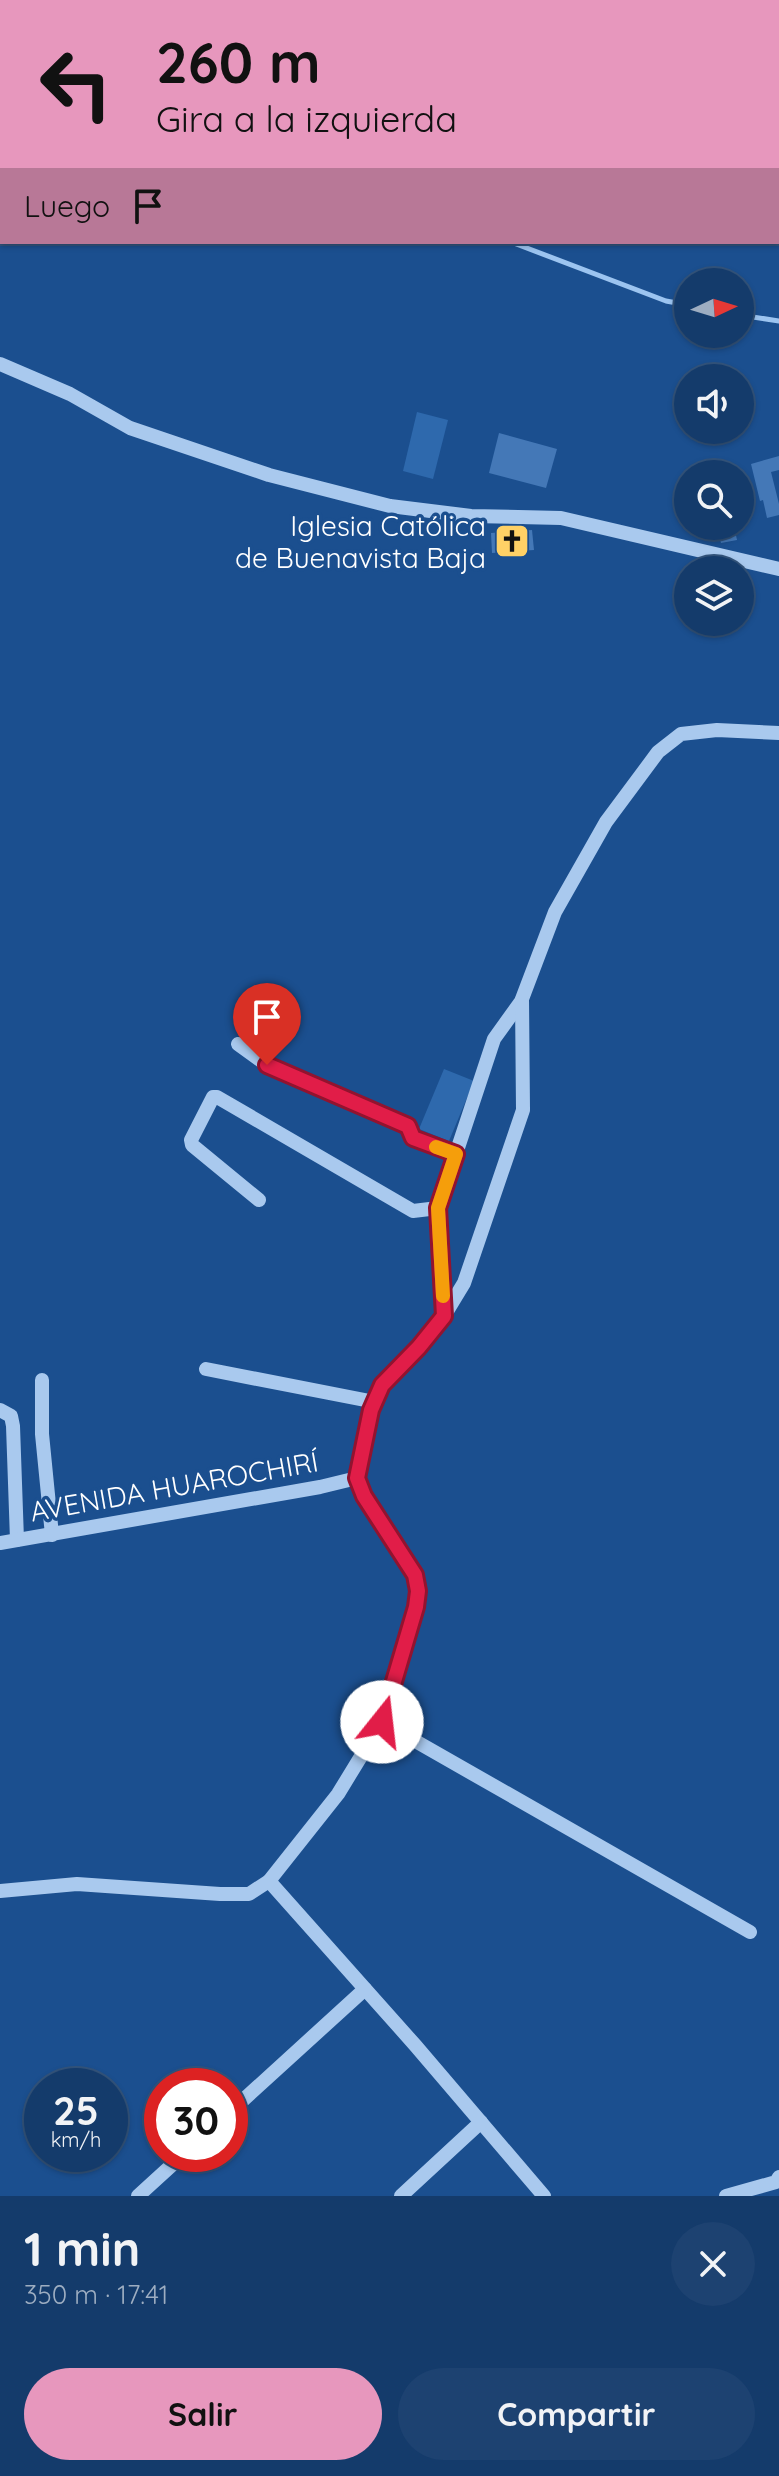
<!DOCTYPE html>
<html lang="es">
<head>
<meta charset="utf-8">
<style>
  body { margin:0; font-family:Quicksand,sans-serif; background:#1d4271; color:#f1f3f6; height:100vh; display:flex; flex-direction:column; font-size:30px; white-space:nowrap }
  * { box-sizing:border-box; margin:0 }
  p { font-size:26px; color:#9dadc1 }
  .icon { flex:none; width:44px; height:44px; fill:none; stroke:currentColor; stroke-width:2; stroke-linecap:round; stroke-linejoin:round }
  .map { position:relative; height:2196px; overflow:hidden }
  .side { display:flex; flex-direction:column; background:#143b6b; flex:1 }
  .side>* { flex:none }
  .hud { position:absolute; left:0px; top:0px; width:780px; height:244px; box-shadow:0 2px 6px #0004,0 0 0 2px #33557e; background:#e797bd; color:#111; overflow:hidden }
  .needle { width:52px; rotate:86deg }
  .fabs { position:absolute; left:674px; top:268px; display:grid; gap:16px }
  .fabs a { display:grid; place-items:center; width:80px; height:80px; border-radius:50%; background:#143b6b; box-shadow:0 2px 6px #0004,0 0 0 2px #33557e; font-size:40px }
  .speed { position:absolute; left:24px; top:2068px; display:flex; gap:16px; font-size:40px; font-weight:700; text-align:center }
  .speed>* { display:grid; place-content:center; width:104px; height:104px; border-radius:50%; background:#143b6b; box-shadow:0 2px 6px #0004,0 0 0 2px #33557e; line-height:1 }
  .speed small { font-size:20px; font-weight:400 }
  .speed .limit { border:12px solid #d22; background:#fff; color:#111 }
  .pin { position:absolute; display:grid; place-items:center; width:68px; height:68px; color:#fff; margin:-82px -34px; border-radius:50% 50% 50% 0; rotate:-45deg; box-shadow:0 0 8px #0007 }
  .pin .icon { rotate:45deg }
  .me { position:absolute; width:88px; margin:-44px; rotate:16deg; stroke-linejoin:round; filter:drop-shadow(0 0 6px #0008) }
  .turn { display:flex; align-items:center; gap:28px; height:168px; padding:0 24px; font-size:36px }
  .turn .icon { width:104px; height:104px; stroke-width:2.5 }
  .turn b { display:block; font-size:56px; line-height:68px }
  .then { display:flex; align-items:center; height:76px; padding:0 24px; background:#0003; gap:16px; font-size:30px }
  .round { display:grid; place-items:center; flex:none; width:84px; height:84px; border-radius:42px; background:#1d4271 }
  .head { display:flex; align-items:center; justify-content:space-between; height:136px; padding:0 24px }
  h1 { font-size:48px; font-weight:700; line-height:60px }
  .cta { display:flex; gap:16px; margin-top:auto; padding:16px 24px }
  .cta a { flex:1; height:92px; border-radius:48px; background:#e797bd; color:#111; font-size:32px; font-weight:700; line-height:92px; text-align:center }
  .cta a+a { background:#1d4271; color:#f1f3f6 }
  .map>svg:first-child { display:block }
  .green { fill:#2e69ad }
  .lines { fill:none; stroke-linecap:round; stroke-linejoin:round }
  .stream { stroke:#9cc4f0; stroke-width:5 }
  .building { fill:#4478b7 }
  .minor { stroke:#a9c9ee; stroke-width:14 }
  .route-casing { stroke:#92132f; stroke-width:20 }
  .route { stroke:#e11d48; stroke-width:14 }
  .slow { stroke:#f59e0b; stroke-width:14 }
  .labels { text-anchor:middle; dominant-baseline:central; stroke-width:7; stroke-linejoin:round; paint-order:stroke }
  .poi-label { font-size:28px; fill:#fff; stroke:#1b4f8f; text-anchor:end }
  .street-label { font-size:28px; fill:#fff; stroke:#1b4f8f }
</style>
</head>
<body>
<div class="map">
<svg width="779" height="2196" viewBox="0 0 779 2196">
  <rect width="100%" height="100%" fill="#1b4f8f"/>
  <g class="green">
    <polygon points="417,412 448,420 433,479 403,471"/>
    <polygon points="444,1069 474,1081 449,1141 419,1129"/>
  </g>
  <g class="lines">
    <g class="stream">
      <polyline points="0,99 2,100"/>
      <polyline points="511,242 666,301 688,305"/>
      <polyline points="740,315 779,321"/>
    </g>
  </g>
  <g class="building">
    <polygon points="499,433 557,449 546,488 489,473"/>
    <polygon points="779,456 779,470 771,472 779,504 779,515 767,518 763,500 760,501 751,464"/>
    <polygon points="688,484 688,522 683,522 675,487"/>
    <polygon points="717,526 734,526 737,540 721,543"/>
    <polygon points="532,530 534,550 492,553 491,533"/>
  </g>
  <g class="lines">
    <g class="minor">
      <polyline points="187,0 192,2"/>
      <polyline points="0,364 70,394 130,428 269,475 390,506 471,516 561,518 779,569"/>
      <polyline points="238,1044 267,1065 408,1126 413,1138 456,1154"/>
      <polyline points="259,1200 192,1145 191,1140 213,1097 217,1097 413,1211 438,1208"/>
      <polyline points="444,1316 438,1208 494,1039 522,1000"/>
      <polyline points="206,1369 375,1402"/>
      <polyline points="42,1380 42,1434 52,1535"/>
      <polyline points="0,1410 11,1416 13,1426 17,1540"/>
      <polyline points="0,1543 320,1487 357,1478"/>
      <polyline points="382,1722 750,1932"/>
      <polyline points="269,1881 415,2045 544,2196"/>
      <polyline points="0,1891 77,1884 220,1894 249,1894 269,1881 338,1794 382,1722 416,1607 418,1591 415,1575 364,1496 357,1478 360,1458 371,1410 382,1385 419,1347 444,1316 464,1283 523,1110 522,999 555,912 606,822 658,752 681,734 717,730 779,733"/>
      <polyline points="230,2112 365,1989"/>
      <polyline points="138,2196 184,2154"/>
      <polyline points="401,2196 481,2122"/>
      <polyline points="726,2196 776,2182 779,2177"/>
    </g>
  </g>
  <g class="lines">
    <g class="route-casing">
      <polyline id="route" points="267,1065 408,1126 413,1138 456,1154 438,1208 444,1316 419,1347 382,1385 371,1410 357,1478 364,1496 415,1575 418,1591 416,1607 382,1722"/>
    </g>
    <use href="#route" class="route"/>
    <polyline class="slow" points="436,1147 456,1154 438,1208 443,1296"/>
  </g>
  <defs>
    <g id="church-square" transform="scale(1.8)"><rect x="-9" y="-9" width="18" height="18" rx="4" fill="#ffd166" stroke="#1b4f8f"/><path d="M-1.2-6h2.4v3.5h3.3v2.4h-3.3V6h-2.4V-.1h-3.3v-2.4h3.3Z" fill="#111"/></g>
  </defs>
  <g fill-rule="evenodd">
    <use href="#church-square" x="512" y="541"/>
  </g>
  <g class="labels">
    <g class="poi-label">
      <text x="486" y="525">Iglesia Católica<tspan x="486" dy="32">de Buenavista Baja</tspan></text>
    </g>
    <g class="street-label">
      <text transform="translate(174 1486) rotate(-10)">AVENIDA HUAROCHIRÍ</text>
    </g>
  </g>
</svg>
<div class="fabs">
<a><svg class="needle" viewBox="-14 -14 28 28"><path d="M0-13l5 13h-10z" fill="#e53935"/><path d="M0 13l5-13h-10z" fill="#9dadc1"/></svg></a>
<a><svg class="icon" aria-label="sound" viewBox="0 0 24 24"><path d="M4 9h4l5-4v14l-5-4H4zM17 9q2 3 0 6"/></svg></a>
<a><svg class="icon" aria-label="search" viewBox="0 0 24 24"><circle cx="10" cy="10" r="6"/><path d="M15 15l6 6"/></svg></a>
<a><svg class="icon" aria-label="layers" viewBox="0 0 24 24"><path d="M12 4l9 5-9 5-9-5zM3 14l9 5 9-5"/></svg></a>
</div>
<div class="speed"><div>25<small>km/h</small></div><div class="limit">30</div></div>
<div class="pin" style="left:267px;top:1065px;background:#d93025"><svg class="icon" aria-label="arrive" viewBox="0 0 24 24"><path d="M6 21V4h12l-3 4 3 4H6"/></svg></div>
<svg class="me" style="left:382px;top:1722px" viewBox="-20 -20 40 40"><circle r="19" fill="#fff"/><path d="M0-13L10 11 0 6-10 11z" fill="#e11d48"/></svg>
<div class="hud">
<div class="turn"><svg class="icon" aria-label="left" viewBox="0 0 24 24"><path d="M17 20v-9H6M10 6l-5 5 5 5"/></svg><div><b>260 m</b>Gira a la izquierda</div></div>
<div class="then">Luego<svg class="icon" aria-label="arrive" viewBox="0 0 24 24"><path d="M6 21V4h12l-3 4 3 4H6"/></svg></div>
</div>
</div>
<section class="side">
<div class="head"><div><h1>1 min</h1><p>350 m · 17:41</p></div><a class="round"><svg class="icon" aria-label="close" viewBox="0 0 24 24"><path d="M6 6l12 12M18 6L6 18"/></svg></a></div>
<div class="cta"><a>Salir</a><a>Compartir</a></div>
</section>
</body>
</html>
